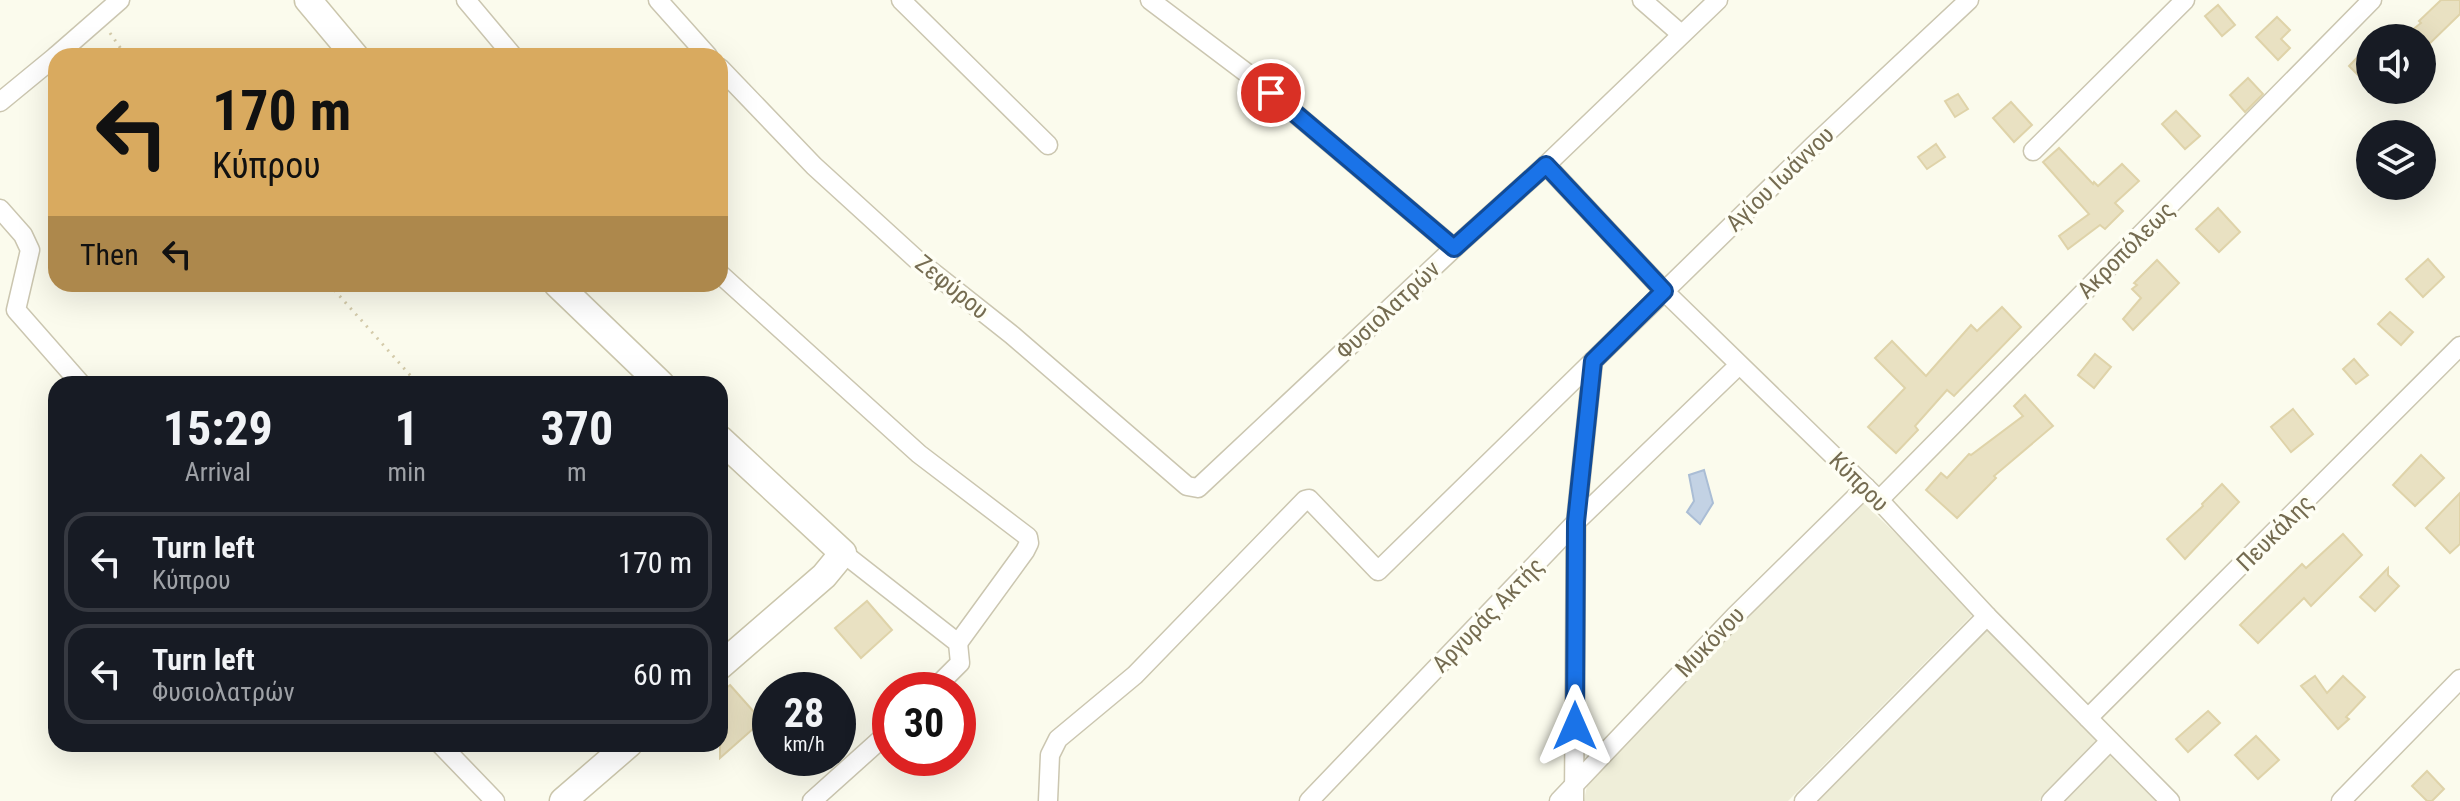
<!DOCTYPE html>
<html lang="en">
<head>
<meta charset="utf-8">
<style>
  body { margin:0; font-family:"Roboto Condensed",sans-serif; background:#20242c; color:#f1f3f6; height:100vh; display:flex; flex-direction:column; font-size:30px; white-space:nowrap }
  * { box-sizing:border-box; margin:0 }
  p { font-size:26px; color:#9ea1a6 }
  .icon { flex:none; width:44px; height:44px; fill:none; stroke:currentColor; stroke-width:2; stroke-linecap:round; stroke-linejoin:round }
  .map { position:relative; flex:1; overflow:hidden }
  .drawer { position:absolute; left:48px; top:376px; width:680px; height:376px; display:flex; flex-direction:column; background:#171b24; border-radius:24px; box-shadow:0 8px 32px #0002 }
  .drawer>* { flex:none }
  .top-card { position:absolute; left:48px; top:48px; width:680px; height:244px; border-radius:24px; box-shadow:0 8px 32px #0002; background:#d9aa5f; color:#111; overflow:hidden }
  .fabs { position:absolute; left:2356px; top:24px; display:grid; gap:16px }
  .fabs a { display:grid; place-items:center; width:80px; height:80px; border-radius:50%; background:#171b24; box-shadow:0 8px 32px #0002; font-size:40px }
  .speed { position:absolute; left:752px; top:672px; display:flex; gap:16px; font-size:40px; font-weight:700; text-align:center }
  .speed>* { display:grid; place-content:center; width:104px; height:104px; border-radius:50%; background:#171b24; box-shadow:0 8px 32px #0002; line-height:1 }
  .speed small { font-size:20px; font-weight:400 }
  .speed .limit { border:12px solid #d22; background:#fff; color:#111 }
  .pin { position:absolute; display:grid; place-items:center; width:68px; height:68px; color:#fff; margin:-34px; border:4px solid #fff; border-radius:50%; box-shadow:0 2px 8px #0007 }
  .me { position:absolute; width:88px; margin:-44px; rotate:0deg; stroke-linejoin:round; filter:drop-shadow(0 0 6px #0008) }
  .turn { display:flex; align-items:center; gap:28px; height:168px; padding:0 32px; font-size:36px }
  .turn .icon { width:104px; height:104px; stroke-width:2.5 }
  .turn b { display:block; font-size:56px; line-height:68px }
  .then { display:flex; align-items:center; height:76px; padding:0 32px; background:#0003; gap:16px; font-size:30px }
  .eta { display:flex; justify-content:space-evenly; align-items:center; height:136px; text-align:center }
  .eta b { font-size:48px; font-weight:700; line-height:56px }
  ul { padding:0; list-style:none }
  li { display:flex; align-items:center; gap:24px; height:100px; margin:0 16px 12px; padding:0 16px; border:4px solid #363941; border-radius:24px }
  li div { flex:1 }
  li b { display:block; font-size:30px }
  li em { font-style:normal }
  .map>svg:first-child { display:block }
  .residential { fill:#efeed9 }
  .water { fill:#c3d2e4; stroke:#aabdd5; stroke-width:2 }
  .building { fill:#e9e1c2; stroke:#dfd3a9; stroke-width:2 }
  .lines { fill:none; stroke-linecap:round; stroke-linejoin:round }
  .street-casing { stroke:#cbc6b0; stroke-width:21 }
  .secondary-casing { stroke:#cbc6ac; stroke-width:29 }
  .path { stroke:#d4cbaa; stroke-width:3; stroke-dasharray:2 6; stroke-linecap:butt }
  .street { stroke:#fff; stroke-width:18 }
  .secondary { stroke:#fff; stroke-width:26 }
  .route-casing { stroke:#114b97; stroke-width:20 }
  .route { stroke:#1a73e8; stroke-width:14 }
  .labels { text-anchor:middle; dominant-baseline:central; stroke-width:7; stroke-linejoin:round; paint-order:stroke }
  .street-label { font-size:24px; fill:#756c51; stroke:#fefef4 }
</style>
</head>
<body>
<div class="map">
<svg width="2460" height="801" viewBox="0 0 2460 801">
  <rect width="100%" height="100%" fill="#fbfbed"/>
  <g class="residential">
    <polygon points="1857,497 1977,610 1788,801 1584,801 1588,781"/>
    <polygon points="1989,623 2106,734 2039,801 1817,801 1813,797"/>
    <polygon points="2117,745 2174,801 2058,801"/>
  </g>
  <polygon class="water" points="1704,470 1713,503 1700,524 1687,512 1694,501 1689,475"/>
  <g class="building">
    <polygon points="2441,0 2460,0 2460,14 2422,51 2422,38 2402,38 2421,23 2419,21"/>
    <polygon points="2218,5 2235,25 2222,36 2205,16"/>
    <polygon points="2277,17 2290,30 2281,39 2290,48 2278,60 2256,37"/>
    <polygon points="2370,44 2370,87 2349,66"/>
    <polygon points="2248,78 2263,94 2245,112 2230,95"/>
    <polygon points="1958,94 1968,109 1955,117 1945,101"/>
    <polygon points="2011,102 2032,125 2014,142 1993,118"/>
    <polygon points="2176,111 2200,136 2185,149 2162,124"/>
    <polygon points="1936,144 1945,157 1927,169 1918,157"/>
    <polygon points="2059,148 2093,184 2094,182 2098,186 2122,164 2139,181 2115,203 2123,211 2105,229 2100,225 2068,249 2059,236 2089,214 2043,162"/>
    <polygon points="2218,208 2240,232 2219,252 2196,229"/>
    <polygon points="2428,259 2444,277 2423,297 2406,279"/>
    <polygon points="2157,260 2179,283 2133,330 2123,319 2141,298 2132,289 2137,285 2134,283"/>
    <polygon points="2002,307 2021,327 1954,396 1947,390 1915,426 1918,430 1896,453 1868,427 1905,388 1875,358 1892,341 1926,376 1971,325 1977,331"/>
    <polygon points="2390,312 2413,332 2401,345 2378,324"/>
    <polygon points="2095,354 2111,367 2094,388 2078,375"/>
    <polygon points="2354,359 2368,375 2356,384 2343,369"/>
    <polygon points="2025,395 2053,426 1994,476 1996,478 1957,518 1926,490 1941,473 1947,478 1969,454 1971,455 2023,416 2014,406"/>
    <polygon points="2293,409 2313,434 2291,452 2271,427"/>
    <polygon points="2421,455 2444,478 2415,506 2393,485"/>
    <polygon points="2222,484 2239,502 2185,559 2167,539 2203,506 2202,504"/>
    <polygon points="2460,493 2460,544 2450,553 2426,528"/>
    <polygon points="2343,534 2362,555 2311,606 2304,598 2258,643 2240,625 2302,564 2306,568"/>
    <polygon points="2388,568 2388,575 2399,586 2375,611 2360,597"/>
    <polygon points="867,601 892,630 861,658 835,628"/>
    <polygon points="2315,676 2327,693 2343,676 2365,697 2346,717 2349,719 2338,729 2301,686"/>
    <polygon points="730,685 762,721 720,758 720,693"/>
    <polygon points="2208,711 2220,723 2188,752 2176,739"/>
    <polygon points="2256,736 2279,760 2258,779 2235,755"/>
    <polygon points="2427,771 2444,789 2432,801 2427,801 2412,786"/>
  </g>
  <g class="lines">
    <g class="street-casing">
      <g id="street">
        <polyline points="466,0 513,56"/>
        <polyline points="658,0 708,56"/>
        <polyline points="901,0 1048,145"/>
        <polyline points="1150,0 1252,77 1454,248"/>
        <polyline points="1642,0 1681,34"/>
        <polyline points="56,56 120,0"/>
        <polyline points="720,68 814,166 916,259 1012,335 1187,486 1198,488 1454,248 1546,165 1718,0"/>
        <polyline points="0,102 56,56"/>
        <polyline points="2033,151 2185,0"/>
        <polyline points="1546,165 1664,291 1879,500 1987,616 2170,801"/>
        <polyline points="0,209 23,235 30,250 16,310 81,384"/>
        <polyline points="720,274 919,454 1028,537 1029,543 1025,551 958,643"/>
        <polyline points="1879,500 2372,0"/>
        <polyline points="843,553 958,643 960,663 933,690"/>
        <polyline points="2088,718 2460,346"/>
        <polyline points="440,744 495,801"/>
        <polyline points="812,801 890,731"/>
        <polyline points="1048,801 1050,755 1058,739 1135,675 1305,500 1309,499 1378,571 1593,361"/>
        <polyline points="1309,801 1576,522 1739,365"/>
        <polyline points="1559,801 1735,616 1866,487"/>
        <polyline points="1574,801 1576,522 1593,361 1814,145 1969,0"/>
        <polyline points="1804,801 1987,616"/>
        <polyline points="2051,801 2110,741"/>
        <polyline points="2341,801 2460,679"/>
      </g>
    </g>
    <g class="secondary-casing">
      <g id="secondary">
        <polyline points="308,0 355,56"/>
        <polyline points="557,284 661,384"/>
        <polyline points="720,439 843,553 824,576 720,666"/>
        <polyline points="563,801 629,744"/>
      </g>
    </g>
    <g class="path">
      <polyline points="110,33 126,56"/>
      <polyline points="329,284 418,384"/>
    </g>
    <use href="#street" class="street"/>
    <use href="#secondary" class="secondary"/>
  </g>
  <g class="lines">
    <g class="route-casing">
      <polyline id="route" points="1271,93 1454,248 1546,165 1664,291 1593,361 1576,522 1575,726"/>
    </g>
    <use href="#route" class="route"/>
  </g>
  <g class="labels">
    <g class="street-label">
      <text transform="translate(1780 179) rotate(-44)">Αγίου Ιωάννου</text>
      <text transform="translate(2126 250) rotate(-45)">Ακροπόλεως</text>
      <text transform="translate(952 287) rotate(39)">Ζεφύρου</text>
      <text transform="translate(1388 310) rotate(-43)">Φυσιολατρών</text>
      <text transform="translate(1859 482) rotate(45)">Κύπρου</text>
      <text transform="translate(2275 533) rotate(-45)">Πευκάλης</text>
      <text transform="translate(1488 615) rotate(-46)">Αργυράς Ακτής</text>
      <text transform="translate(1710 642) rotate(-46)">Μυκόνου</text>
    </g>
  </g>
</svg>
<div class="fabs">
<a><svg class="icon" aria-label="sound" viewBox="0 0 24 24"><path d="M4 9h4l5-4v14l-5-4H4zM17 9q2 3 0 6"/></svg></a>
<a><svg class="icon" aria-label="layers" viewBox="0 0 24 24"><path d="M12 4l9 5-9 5-9-5zM3 14l9 5 9-5"/></svg></a>
</div>
<div class="speed"><div>28<small>km/h</small></div><div class="limit">30</div></div>
<div class="pin" style="left:1271px;top:93px;background:#d93025"><svg class="icon" aria-label="arrive" viewBox="0 0 24 24"><path d="M6 21V4h12l-3 4 3 4H6"/></svg></div>
<svg class="me" style="left:1575px;top:726px" viewBox="-20 -20 40 40"><path d="M0-17L14 15 0 8-14 15z" fill="#1a73e8" stroke="#fff" stroke-width="4"/></svg>
<div class="top-card">
<div class="turn"><svg class="icon" aria-label="left" viewBox="0 0 24 24"><path d="M17 20v-9H6M10 6l-5 5 5 5"/></svg><div><b>170 m</b>Κύπρου</div></div>
<div class="then">Then<svg class="icon" aria-label="left" viewBox="0 0 24 24"><path d="M17 20v-9H6M10 6l-5 5 5 5"/></svg></div>
</div>
<section class="drawer">
<div class="eta">
<div><b>15:29</b><p>Arrival</p></div>
<div><b>1</b><p>min</p></div>
<div><b>370</b><p>m</p></div>
</div>
<ul>
<li><svg class="icon" aria-label="left" viewBox="0 0 24 24"><path d="M17 20v-9H6M10 6l-5 5 5 5"/></svg><div><b>Turn left</b><p>Κύπρου</p></div><em>170 m</em></li>
<li><svg class="icon" aria-label="left" viewBox="0 0 24 24"><path d="M17 20v-9H6M10 6l-5 5 5 5"/></svg><div><b>Turn left</b><p>Φυσιολατρών</p></div><em>60 m</em></li>
</ul>
</section>
</div>
</body>
</html>
